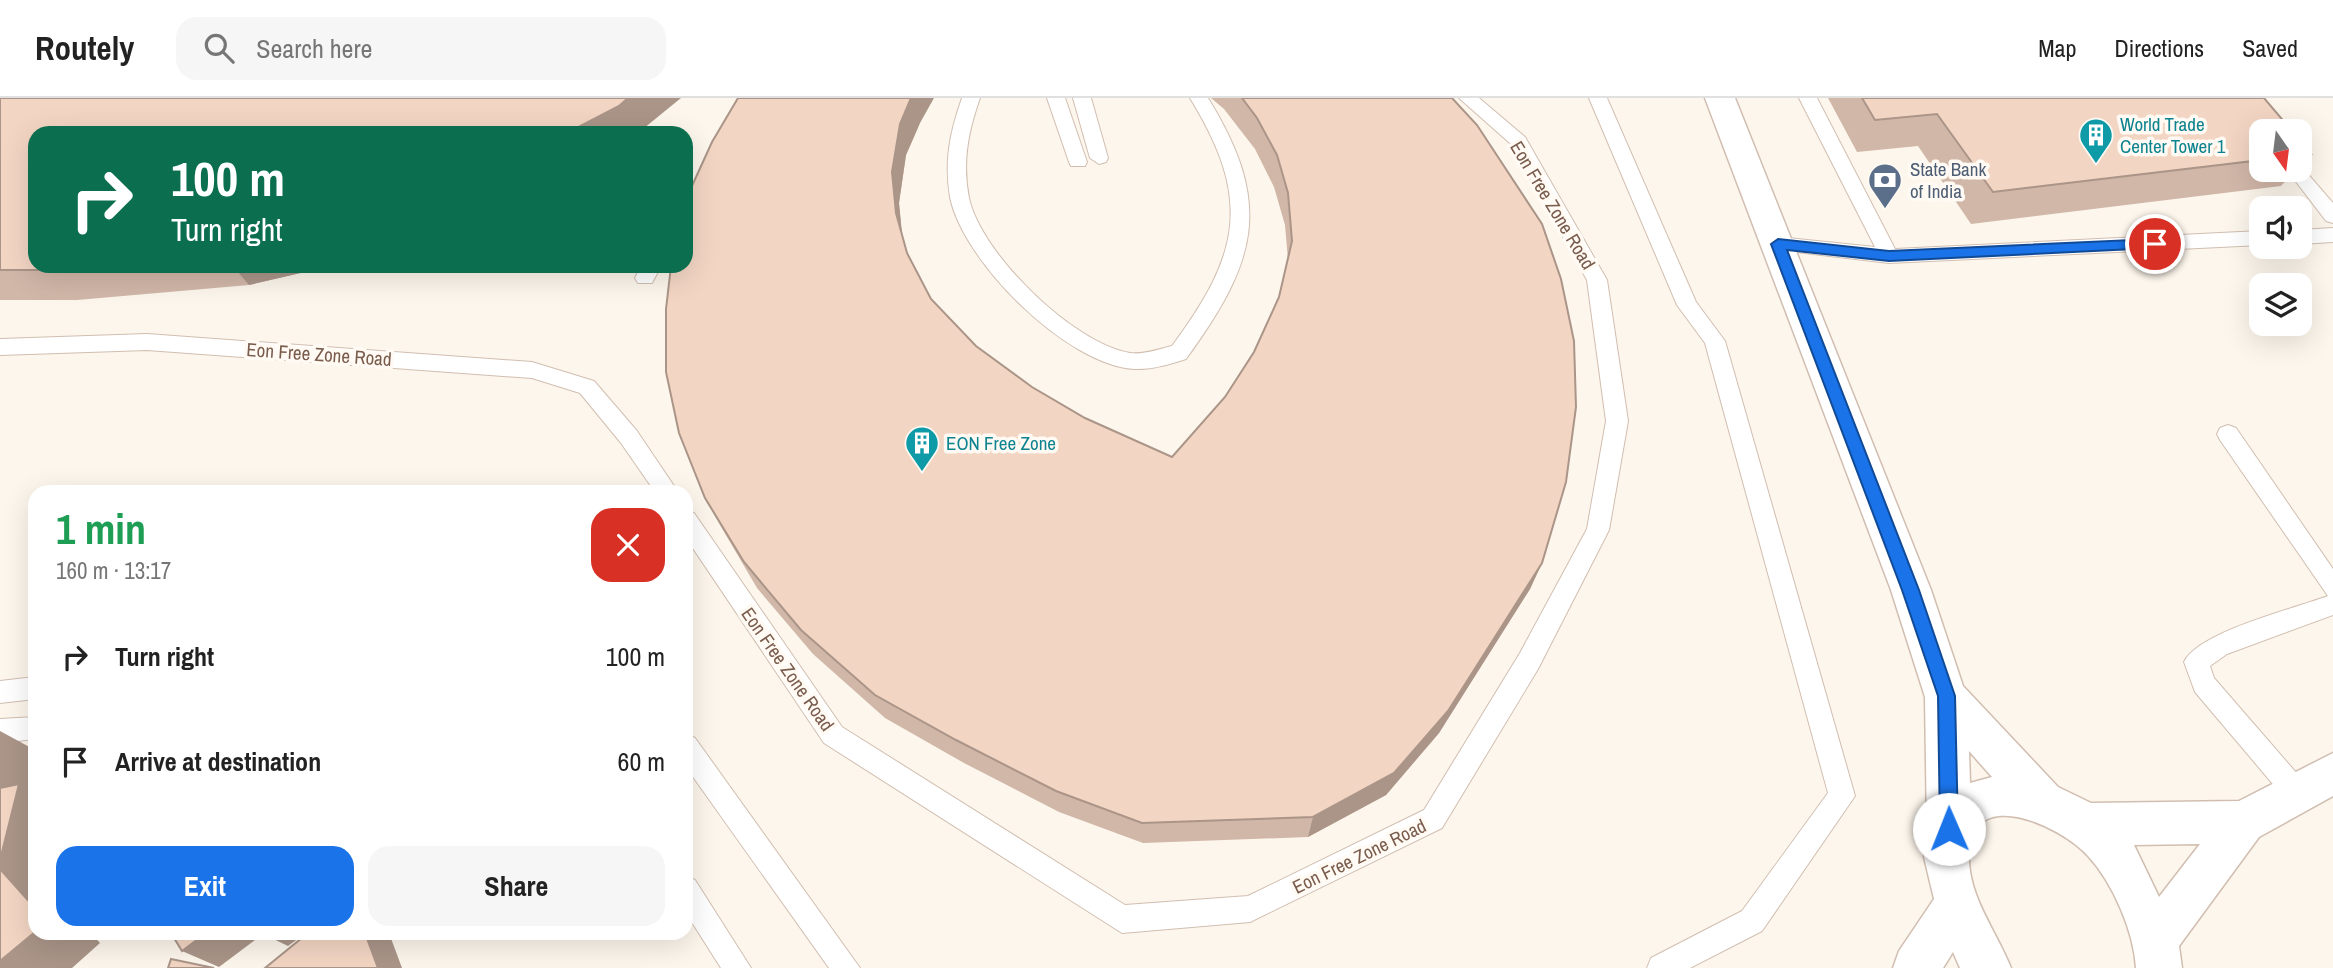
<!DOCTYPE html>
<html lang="en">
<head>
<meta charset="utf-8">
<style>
  body { margin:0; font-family:"Archivo Narrow",sans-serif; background:#f6f6f6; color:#222; height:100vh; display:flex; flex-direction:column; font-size:26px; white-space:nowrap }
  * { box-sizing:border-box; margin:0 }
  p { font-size:23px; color:#767676 }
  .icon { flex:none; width:38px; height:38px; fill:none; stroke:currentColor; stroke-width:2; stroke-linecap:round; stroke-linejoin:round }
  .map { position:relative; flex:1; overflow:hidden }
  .panel { position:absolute; left:28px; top:387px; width:665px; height:455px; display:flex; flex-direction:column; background:#fff; border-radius:21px; box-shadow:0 7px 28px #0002 }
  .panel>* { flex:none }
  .top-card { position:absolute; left:28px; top:28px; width:665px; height:147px; border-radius:21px; box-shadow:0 7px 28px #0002; background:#0b6e4f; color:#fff; overflow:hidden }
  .needle { width:46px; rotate:166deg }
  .fabs { position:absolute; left:2249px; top:21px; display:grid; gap:14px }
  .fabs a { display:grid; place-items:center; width:63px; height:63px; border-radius:14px; background:#fff; box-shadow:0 7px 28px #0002; font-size:35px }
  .pin { position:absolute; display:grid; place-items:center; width:60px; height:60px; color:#fff; margin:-30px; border:4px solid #fff; border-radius:50%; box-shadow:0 2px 7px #0007 }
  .me { position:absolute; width:77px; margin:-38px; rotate:359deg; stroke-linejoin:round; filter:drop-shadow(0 0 5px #0008) }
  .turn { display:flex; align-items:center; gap:24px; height:147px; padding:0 28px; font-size:32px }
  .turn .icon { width:91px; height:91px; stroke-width:2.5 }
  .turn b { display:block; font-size:49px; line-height:60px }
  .round { display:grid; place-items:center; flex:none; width:74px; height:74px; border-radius:21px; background:#f6f6f6 }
  .head { display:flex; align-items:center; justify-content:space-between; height:119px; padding:0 28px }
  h1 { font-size:42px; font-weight:700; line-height:52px; color:#1e9e55 }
  .cta { display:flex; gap:14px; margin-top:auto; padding:14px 28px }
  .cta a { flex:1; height:80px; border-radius:21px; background:#1a73e8; color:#fff; font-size:28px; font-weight:700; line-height:80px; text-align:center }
  .cta a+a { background:#f6f6f6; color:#222 }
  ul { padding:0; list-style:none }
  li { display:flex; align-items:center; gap:21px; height:105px; padding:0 28px }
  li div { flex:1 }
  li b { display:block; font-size:26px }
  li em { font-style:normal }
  header { display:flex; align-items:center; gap:42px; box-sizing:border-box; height:98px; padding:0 35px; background:#fff; border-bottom:2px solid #e0e0e0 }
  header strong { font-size:33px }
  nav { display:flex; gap:38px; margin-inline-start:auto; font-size:24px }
  .search { width:490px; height:63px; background:#f6f6f6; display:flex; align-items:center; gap:18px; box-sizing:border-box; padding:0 24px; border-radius:21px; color:#767676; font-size:26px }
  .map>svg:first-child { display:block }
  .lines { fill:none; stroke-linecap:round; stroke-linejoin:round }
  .service-casing { stroke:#d1beb0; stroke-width:2 }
  .tertiary-casing { stroke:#d1beb0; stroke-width:3 }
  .service { fill:#fff; fill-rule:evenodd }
  .tertiary { fill:#fff; fill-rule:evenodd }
  .wall { fill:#d1b7a8 }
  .shaded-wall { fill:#aa9588 }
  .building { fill:#f3d5c3; stroke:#aa9588; stroke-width:2 }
  .route { fill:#1a73e8; stroke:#114b97; stroke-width:2 }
  .labels { text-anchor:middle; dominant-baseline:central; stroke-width:7; stroke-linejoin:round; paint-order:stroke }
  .culture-label { font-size:19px; fill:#0d838f; stroke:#fffaf3; text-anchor:start }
  .service-label { font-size:19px; fill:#4e5e75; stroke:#fffaf3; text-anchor:start }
  .street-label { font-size:19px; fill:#7a5c4d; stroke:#fffaf3 }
</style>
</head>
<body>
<header>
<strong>Routely</strong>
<div class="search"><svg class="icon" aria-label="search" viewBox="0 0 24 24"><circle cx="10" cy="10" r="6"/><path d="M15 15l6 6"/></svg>Search here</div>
<nav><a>Map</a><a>Directions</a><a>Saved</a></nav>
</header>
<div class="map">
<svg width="2333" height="870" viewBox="0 0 2333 870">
  <rect width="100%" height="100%" fill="#fdf6ec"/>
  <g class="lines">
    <g class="service-casing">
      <g id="service">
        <path d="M962 0H980C968 34 962 64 969 100 981 156 1074 246 1130 255 1144 257 1159 251 1172 248 1241 155 1252 101 1190 0H1208C1274 107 1257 163 1186 261 1171 266 1151 272 1134 271 1067 267 963 164 950 99 944 63 950 34 962 0Z"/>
        <polygon points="1047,0 1065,0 1087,64 1085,68 1071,68 1069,64"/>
        <polygon points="1073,0 1091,0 1108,60 1106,64 1099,66 1090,60"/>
        <polygon points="1459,0 1479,0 1525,39 1607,182 1628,323 1609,432 1538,571 1442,730 1250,824 1122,835 824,645 686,440 686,413 694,415 842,629 1125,807 1248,798 1424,712 1520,555 1587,431 1606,323 1587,182 1512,47"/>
        <polygon points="1589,0 1607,0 1696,204 1725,243 1855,698 1762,833 1690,870 1647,870 1651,860 1742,813 1828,695 1705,245 1677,207"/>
        <polygon points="1799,0 1817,0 1895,151 2261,133 2261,147 1889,165 1771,151 1768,146 1771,141 1778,139 1875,149"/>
        <polygon points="2300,67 2333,105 2333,125 2326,123 2287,72 2300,72"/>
        <polygon points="2333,130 2333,144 2300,146 2300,132"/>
        <polygon points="641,168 661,168 652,185 638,185 635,180"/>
        <polygon points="147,236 532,264 594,283 637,333 678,394 655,394 621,345 580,295 532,280 147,252 0,257 0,241"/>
        <path d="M2228 327 2236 330 2333 471V517L2227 556 2210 568 2214 580 2306 686 2310 695 2306 704 2297 707 2288 704 2195 594 2184 564C2198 534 2296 510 2328 498L2220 342 2217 336 2220 330Z"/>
        <polygon points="35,579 35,601 0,605 0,583"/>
        <polygon points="35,619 35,641 0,645 0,621"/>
        <polygon points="686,636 695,640 860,870 829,870 686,669"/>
        <polygon points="686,778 695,782 751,870 721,870 686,815"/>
      </g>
    </g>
    <g class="tertiary-casing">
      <path id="tertiary" d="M1705 0H1735L1931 492 1963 588 2058 689 2091 705 2239 703 2333 655V698L2259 739 2179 848 2182 870H2136C2134 834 2113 785 2088 758 2061 728 1971 686 1969 756 1967 797 1997 834 2011 870H1960L1953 854 1943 870H1893L1899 853 1934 801 1924 759 1927 732 1925 599 1891 492ZM1969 653 1992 679 1970 685ZM2200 746 2159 799 2134 747Z"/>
    </g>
    <use href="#service" class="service"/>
    <use href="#tertiary" class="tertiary"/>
  </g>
  <g class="wall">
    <polygon points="0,0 35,168 331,168 249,187 77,202 0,202"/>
    <polygon points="1211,0 1452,0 1542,465 1530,491 1439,635 1386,697 1308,739 1143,745 1059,714 964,665 885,620 813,556 757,490 720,427 705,400 920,25 906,57 899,105 902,137 907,155 931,201 976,248 1032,289 1085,320 1172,359 1225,299 1254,254 1279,199 1288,162 1285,127 1274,89 1255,51 1224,11"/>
    <polygon points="1828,0 2264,0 2261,33 2261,72 2296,72 2281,88 1971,126 1918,48 1857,54"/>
    <polygon points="2300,42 2311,56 2300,68"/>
  </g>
  <g class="shaded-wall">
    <polygon points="628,0 681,0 638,35 567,35"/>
    <polygon points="911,0 934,0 920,25 906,57 899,105 903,146 896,115 892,74 900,26"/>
    <polygon points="233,168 331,168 249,187"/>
    <polygon points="1542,465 1530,491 1439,635 1386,697 1308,739 1313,719"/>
    <polygon points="0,633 35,652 35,663 28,691 35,694 35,810 0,771"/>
    <polygon points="35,835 91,835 100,845 72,870 0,870 0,863"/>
    <polygon points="206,835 306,835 288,848 263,836 219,869 182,853"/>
    <polygon points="365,835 389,835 402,870 378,870"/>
  </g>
  <g class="building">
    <polygon points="0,0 628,0 619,8 567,35 35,35 35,168 90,168 46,172 0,172"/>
    <polygon points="738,0 911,0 900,26 892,74 896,115 907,155 931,201 976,248 1032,289 1085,320 1172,359 1225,299 1254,254 1279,199 1292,143 1288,95 1277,57 1257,20 1242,0 1452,0 1477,27 1542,126 1561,181 1574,243 1576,309 1566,384 1542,465 1448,613 1394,675 1313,719 1142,725 1056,693 956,642 875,597 801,532 744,464 705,400 679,335 666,274 666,211 671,168 686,168 686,101 712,44"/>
    <polygon points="1862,0 2264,0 2292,33 2261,33 2261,62 1993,94 1937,16 1875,22"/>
    <polygon points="2300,42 2311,56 2300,57"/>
    <polygon points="19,686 0,762 0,690"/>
    <polygon points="0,771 35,810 35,834 0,863"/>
    <polygon points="171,835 206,835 182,853"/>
    <polygon points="308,835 365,835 378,870 265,870"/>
    <polygon points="171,861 214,870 168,870"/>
  </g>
  <polygon class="route" points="1778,141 1889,153 2155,141 2161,146 2155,150 1889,163 1787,152 1919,492 1955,598 1958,731 1955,738 1949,740 1942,738 1940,731 1938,598 1902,492 1771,146"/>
  <defs>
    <g id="building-pin" transform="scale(1.75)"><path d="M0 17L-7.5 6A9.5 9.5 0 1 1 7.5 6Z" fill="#0f9aa8" stroke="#fffaf3"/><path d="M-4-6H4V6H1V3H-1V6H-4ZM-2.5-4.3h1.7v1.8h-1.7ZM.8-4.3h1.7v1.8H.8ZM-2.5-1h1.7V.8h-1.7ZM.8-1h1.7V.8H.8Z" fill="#fff"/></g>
    <g id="bank-pin" transform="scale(1.75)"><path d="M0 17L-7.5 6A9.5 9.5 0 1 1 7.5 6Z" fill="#5c6f8a" stroke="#fffaf3"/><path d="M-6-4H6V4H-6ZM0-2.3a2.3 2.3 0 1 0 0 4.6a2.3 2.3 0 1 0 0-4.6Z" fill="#fff"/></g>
  </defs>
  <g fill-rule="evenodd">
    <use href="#building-pin" x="2096" y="37"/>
    <use href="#bank-pin" x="1885" y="82"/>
    <use href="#building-pin" x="922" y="345"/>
  </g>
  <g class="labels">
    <g class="culture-label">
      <text x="2120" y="26">World Trade<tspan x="2120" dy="22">Center Tower 1</tspan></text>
      <text x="946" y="345">EON Free Zone</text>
    </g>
    <g class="service-label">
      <text x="1910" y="71">State Bank<tspan x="1910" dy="22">of India</tspan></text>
    </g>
    <g class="street-label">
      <text transform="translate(1553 107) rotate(59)">Eon Free Zone Road</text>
      <text transform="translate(319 256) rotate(4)">Eon Free Zone Road</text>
      <text transform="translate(788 571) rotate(55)">Eon Free Zone Road</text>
      <text transform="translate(1359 758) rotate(-26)">Eon Free Zone Road</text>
    </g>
  </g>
</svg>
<div class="fabs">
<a><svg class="needle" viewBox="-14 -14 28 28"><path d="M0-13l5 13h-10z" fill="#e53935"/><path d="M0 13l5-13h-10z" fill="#767676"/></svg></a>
<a><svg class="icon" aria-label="sound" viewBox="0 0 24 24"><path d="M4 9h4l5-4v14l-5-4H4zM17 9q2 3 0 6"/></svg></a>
<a><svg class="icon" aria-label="layers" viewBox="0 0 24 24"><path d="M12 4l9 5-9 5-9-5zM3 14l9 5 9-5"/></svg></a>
</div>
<div class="pin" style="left:2155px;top:146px;background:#d93025"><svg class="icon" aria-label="arrive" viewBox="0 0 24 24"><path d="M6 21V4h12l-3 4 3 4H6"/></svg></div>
<svg class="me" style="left:1949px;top:731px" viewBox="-20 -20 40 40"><circle r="19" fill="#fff"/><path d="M0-13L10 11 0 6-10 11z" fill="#1a73e8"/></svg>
<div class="top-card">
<div class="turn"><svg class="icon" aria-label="right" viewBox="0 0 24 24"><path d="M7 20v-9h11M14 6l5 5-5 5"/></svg><div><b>100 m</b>Turn right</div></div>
</div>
<section class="panel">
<div class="head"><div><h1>1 min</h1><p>160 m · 13:17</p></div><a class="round" style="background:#d93025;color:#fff"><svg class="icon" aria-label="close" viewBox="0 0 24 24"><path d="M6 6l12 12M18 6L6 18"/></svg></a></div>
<ul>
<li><svg class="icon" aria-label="right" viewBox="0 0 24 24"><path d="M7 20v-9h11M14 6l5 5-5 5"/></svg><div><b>Turn right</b></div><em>100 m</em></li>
<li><svg class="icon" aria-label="arrive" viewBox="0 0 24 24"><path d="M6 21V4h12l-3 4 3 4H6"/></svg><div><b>Arrive at destination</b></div><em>60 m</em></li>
</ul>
<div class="cta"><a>Exit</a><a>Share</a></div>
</section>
</div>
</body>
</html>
